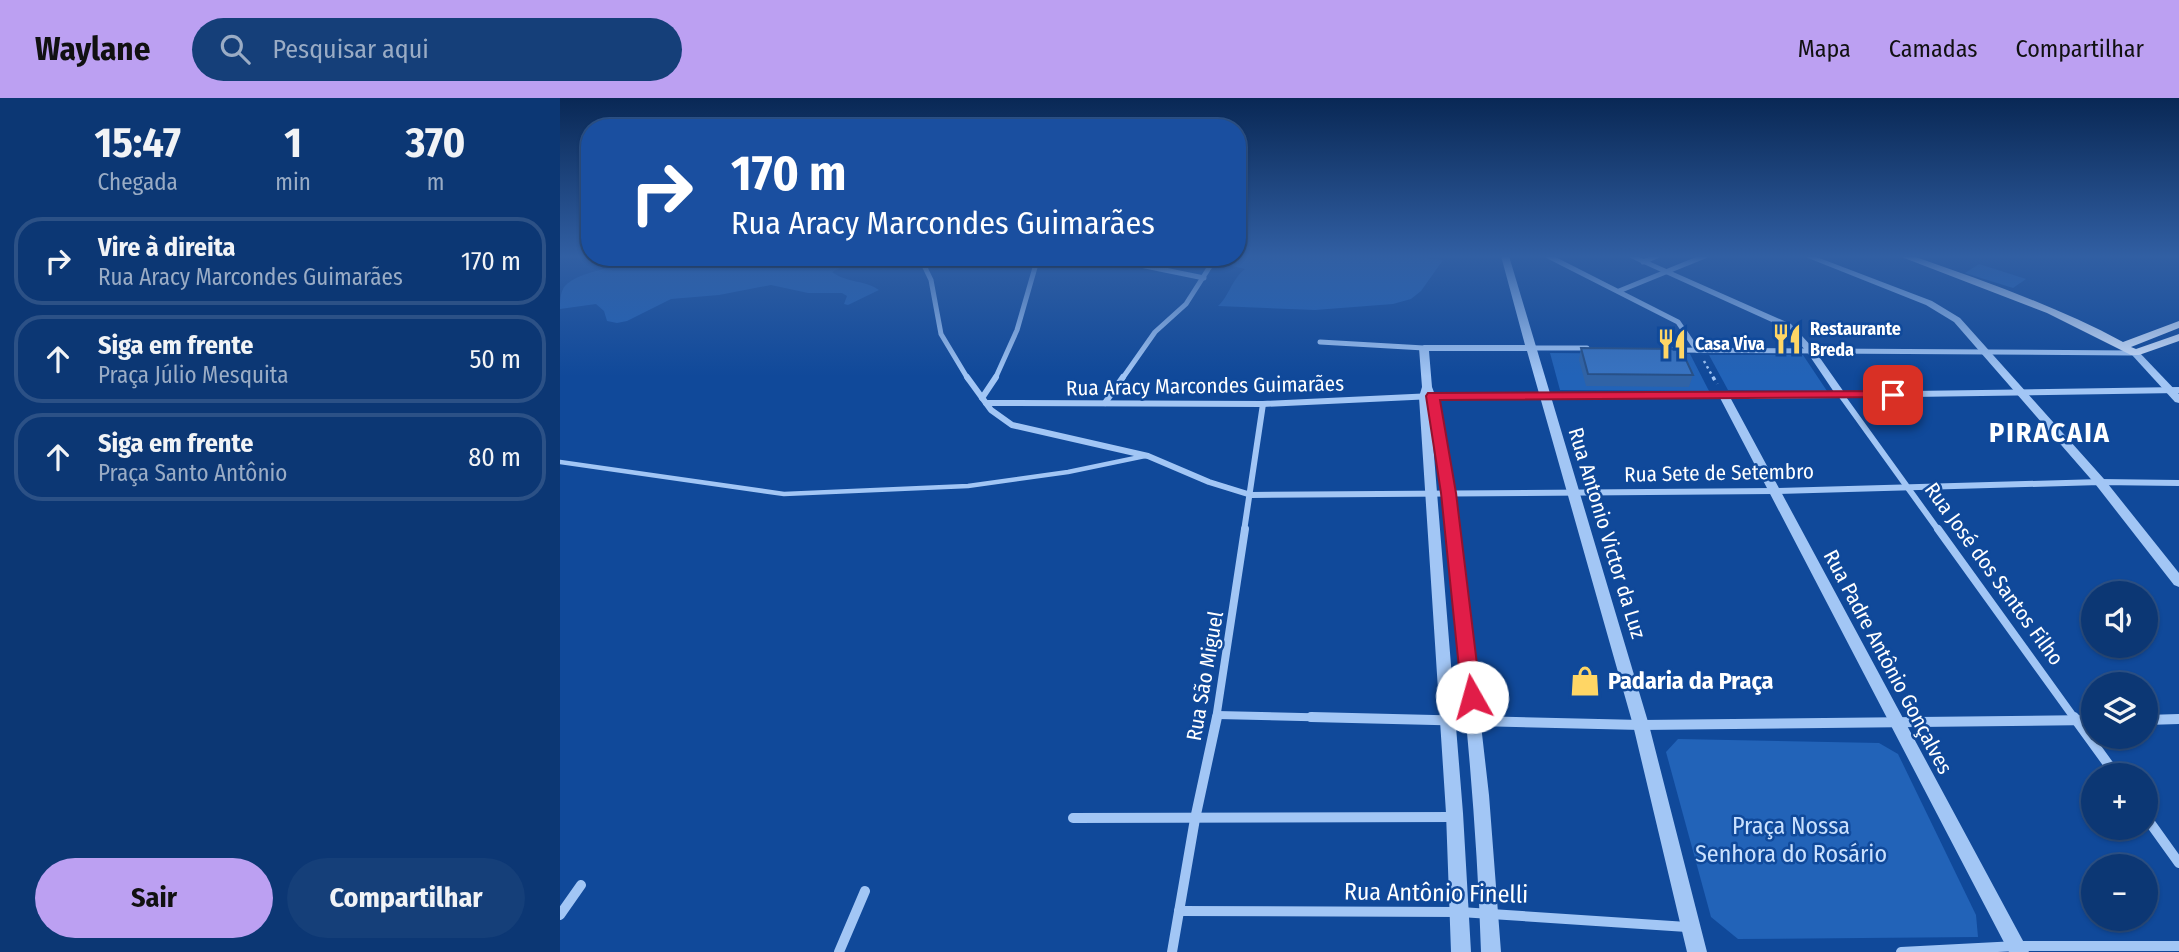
<!DOCTYPE html>
<html lang="pt">
<head>
<meta charset="utf-8">
<style>
  body { margin:0; font-family:"Fira Sans Condensed",sans-serif; background:#153f79; color:#f1f3f6; height:100vh; display:flex; flex-direction:column; font-size:26px; white-space:nowrap }
  * { box-sizing:border-box; margin:0 }
  p { font-size:23px; color:#9aacc5 }
  .icon { flex:none; width:38px; height:38px; fill:none; stroke:currentColor; stroke-width:2; stroke-linecap:round; stroke-linejoin:round }
  .map { position:relative; flex:1; overflow:hidden }
  .side { display:flex; flex-direction:column; background:#0c3774; width:560px }
  .side>* { flex:none }
  .top-card { position:absolute; left:21px; top:21px; width:665px; height:147px; border-radius:28px; box-shadow:0 2px 5px #0004,0 0 0 2px #2c5186; background:#1a4fa0; color:#fff; overflow:hidden }
  .fabs { position:absolute; left:1521px; top:483px; display:grid; gap:14px }
  .fabs a { display:grid; place-items:center; width:77px; height:77px; border-radius:50%; background:#0c3774; box-shadow:0 2px 5px #0004,0 0 0 2px #2c5186; font-size:35px }
  .pin { position:absolute; display:grid; place-items:center; width:60px; height:60px; color:#fff; margin:-30px; border-radius:14px; box-shadow:0 4px 10px #0006 }
  .me { position:absolute; width:77px; margin:-38px; rotate:353deg; stroke-linejoin:round; filter:drop-shadow(0 0 5px #0008) }
  .turn { display:flex; align-items:center; gap:24px; height:147px; padding:0 35px; font-size:32px }
  .turn .icon { width:91px; height:91px; stroke-width:2.5 }
  .turn b { display:block; font-size:49px; line-height:60px }
  .eta { display:flex; justify-content:space-evenly; align-items:center; height:119px; text-align:center }
  .eta b { font-size:42px; font-weight:700; line-height:49px }
  .primary-button { display:flex; gap:14px; margin-top:auto; padding:14px 35px }
  .primary-button a { flex:1; height:80px; border-radius:42px; background:#bca0f2; color:#111; font-size:28px; font-weight:700; line-height:80px; text-align:center }
  .primary-button a+a { background:#153f79; color:#f1f3f6 }
  ul { padding:0; list-style:none }
  li { display:flex; align-items:center; gap:21px; height:88px; margin:0 14px 10px; padding:0 21px; border:4px solid #2c5186; border-radius:28px }
  li div { flex:1 }
  li b { display:block; font-size:26px }
  li em { font-style:normal }
  header { display:flex; align-items:center; gap:42px; box-sizing:border-box; height:98px; padding:0 35px; background:#bca0f2; color:#111 }
  header strong { font-size:33px }
  nav { display:flex; gap:38px; margin-inline-start:auto; font-size:24px }
  .search { width:490px; height:63px; background:#153f79; display:flex; align-items:center; gap:18px; box-sizing:border-box; padding:0 24px; border-radius:38px; color:#9aacc5; font-size:26px }
  main { display:flex; flex:1; min-height:0 }
  .map>svg:first-child { display:block }
  .green { fill:#2263b8 }
  .lines { fill:none; stroke-linecap:round; stroke-linejoin:round }
  .path-far1 { stroke:#a2c6f5; stroke-width:2.5; stroke-dasharray:2.5 3.5; stroke-linecap:butt }
  .path { stroke:#a2c6f5; stroke-width:3.5; stroke-dasharray:3.5 4.5; stroke-linecap:butt }
  .service { stroke:#a2c6f5; stroke-width:4.5 }
  .minor-far3 { stroke:#a2c6f5; stroke-width:5 }
  .minor-far2 { stroke:#a2c6f5; stroke-width:6 }
  .minor-far1 { stroke:#a2c6f5; stroke-width:8 }
  .minor { stroke:#a2c6f5; stroke-width:10 }
  .tertiary { fill:#a2c6f5; fill-rule:evenodd }
  .secondary { fill:#d2e4fe; fill-rule:evenodd }
  .wall { fill:#3063a6 }
  .building { fill:#3873c1; stroke:#275087; stroke-width:2 }
  .route { fill:#e11d48; stroke:#92132f; stroke-width:2 }
  .labels { text-anchor:middle; dominant-baseline:central; stroke-width:5; stroke-linejoin:round; paint-order:stroke }
  .far-poi-label { font-size:18px; font-weight:bold; fill:#fff; stroke:#10499a; text-anchor:start }
  .street-label { font-size:21px; fill:#fff; stroke:#10499a }
  .near-poi-label { font-size:24px; font-weight:bold; fill:#fff; stroke:#10499a; text-anchor:start }
  .near-park-label { font-size:24px; fill:#cae1fe; stroke:#10499a }
  .near-street-label { font-size:24px; fill:#fff; stroke:#10499a }
  .district-label { font-size:28px; font-weight:bold; letter-spacing:2px; fill:#fff; stroke:#10499a }
</style>
</head>
<body>
<header>
<strong>Waylane</strong>
<div class="search"><svg class="icon" aria-label="search" viewBox="0 0 24 24"><circle cx="10" cy="10" r="6"/><path d="M15 15l6 6"/></svg>Pesquisar aqui</div>
<nav><a>Mapa</a><a>Camadas</a><a>Compartilhar</a></nav>
</header>
<main>
<section class="side">
<div class="eta">
<div><b>15:47</b><p>Chegada</p></div>
<div><b>1</b><p>min</p></div>
<div><b>370</b><p>m</p></div>
</div>
<ul>
<li><svg class="icon" aria-label="right" viewBox="0 0 24 24"><path d="M7 20v-9h11M14 6l5 5-5 5"/></svg><div><b>Vire à direita</b><p>Rua Aracy Marcondes Guimarães</p></div><em>170 m</em></li>
<li><svg class="icon" aria-label="ahead" viewBox="0 0 24 24"><path d="M12 20V5M6 11l6-6 6 6"/></svg><div><b>Siga em frente</b><p>Praça Júlio Mesquita</p></div><em>50 m</em></li>
<li><svg class="icon" aria-label="ahead" viewBox="0 0 24 24"><path d="M12 20V5M6 11l6-6 6 6"/></svg><div><b>Siga em frente</b><p>Praça Santo Antônio</p></div><em>80 m</em></li>
</ul>
<div class="primary-button"><a>Sair</a><a>Compartilhar</a></div>
</section>
<div class="map">
<svg width="1619" height="854" viewBox="0 0 1619 854">
  <rect width="100%" height="100%" fill="#10499a"/>
  <g class="green">
    <path d="M677 158H868L869 161 883 162 861 193 851 201 833 206 755 212 658 208C670 197 671 182 685 171L649 162V159Z"/>
    <path d="M112 159H302L272 174C287 185 305 182 319 192L288 207 284 206 287 198 282 195H248L211 187 159 197 111 201 67 223 57 225 47 223 44 213 36 206 0 211C0 203 0 196 4 189 20 169 86 165 112 159Z"/>
    <polygon points="1419,166 1466,181 1453,190 1405,175"/>
    <polygon points="990,255 1130,256 1149,293 1000,292"/>
    <polygon points="1149,257 1243,257 1267,293 1168,292"/>
    <polygon points="1118,641 1319,645 1338,656 1416,817 1418,839 1178,841 1151,819 1106,654"/>
  </g>
  <g class="lines">
    <polyline class="path-far1" points="1144,263 1154,281"/>
    <polyline class="path" points="1153,279 1157,286"/>
    <polyline class="service" points="0,364 224,396 408,388 508,374 585,358"/>
    <g class="minor-far3">
      <polyline points="988,158 1118,224 1137,252"/>
      <polyline points="360,159 371,182 381,236 408,281"/>
      <polyline points="541,159 644,180"/>
      <polyline points="1083,164 1097,158"/>
      <polyline points="1059,193 1145,158"/>
      <polyline points="760,244 864,250"/>
      <polyline points="972,250 1027,250"/>
      <polyline points="1113,252 1573,255"/>
      <polyline points="435,281 457,232 478,159"/>
      <polyline points="562,281 595,234 626,206 656,159"/>
    </g>
    <g class="minor-far2">
      <polyline points="407,279 431,312 452,327 588,358 649,384 691,397 1214,393 1540,384 1619,385"/>
      <polyline points="1281,297 1379,433"/>
      <polyline points="1281,297 1619,292"/>
      <polyline points="422,300 436,279"/>
      <polyline points="426,305 703,306 873,298 1164,298"/>
      <polyline points="545,305 563,279"/>
      <polyline points="684,433 703,306"/>
    </g>
    <g class="minor-far1">
      <polyline points="1378,431 1515,621"/>
      <polyline points="657,617 825,621"/>
      <polyline points="656,621 685,431"/>
    </g>
    <g class="minor">
      <polyline points="751,619 1081,627 1533,622"/>
      <polyline points="1514,619 1556,677"/>
      <polyline points="1586,622 1619,621"/>
      <polyline points="1586,719 1619,765"/>
      <polyline points="513,720 894,719"/>
      <polyline points="619,813 900,814 1127,829"/>
      <polyline points="0,817 21,787"/>
      <polyline points="279,854 305,793"/>
      <polyline points="612,854 635,721 657,619"/>
      <polyline points="1341,854 1457,848 1619,848"/>
    </g>
    <g class="tertiary">
      <path d="M941 158H949L1089 627 1147 854H1127L1073 627 967 253H869L872 289 883 318 893 381 929 697 941 854H921C917 728 905 603 891 477 885 422 885 362 870 308L903 715 911 854H891L886 715 859 299 862 289 859 250 864 247H965Z"/>
      <polygon points="1066,158 1077,158 1231,226 1253,250 1286,297 1281,300 1171,301 1469,854 1449,854 1159,298 1164,295 1274,294 1247,254 1225,230"/>
      <polygon points="1243,158 1254,158 1372,203 1400,220 1544,381 1619,475 1619,489 1614,487 1536,387 1394,224 1366,207"/>
      <polygon points="1575,252 1578,253 1619,296 1619,305 1615,304 1572,257 1572,253"/>
    </g>
    <path class="secondary" d="M1339 158H1353C1424 183 1496 208 1563 244L1619 223V230L1571 249 1576 251 1619 236V243L1579 257H1571L1487 215Z"/>
  </g>
  <polygon class="wall" points="1021,250 1133,277 1129,289 1026,288 1019,262"/>
  <polygon class="building" points="1021,250 1121,251 1133,277 1028,276"/>
  <linearGradient id="sky" x2="0" y2="1"><stop stop-color="#092855"/><stop offset="0.57" stop-color="#315fa3"/><stop offset="1" stop-color="#315fa3" stop-opacity="0"/></linearGradient>
  <rect width="1619" height="278" fill="url(#sky)"/>
  <polygon class="route" points="1333,293 1337,294 1337,299 880,302 896,395 921,599 919,605 912,607 905,605 902,599 881,395 866,298 868,295"/>
  <defs>
    <g id="restaurant-bare" transform="scale(2.415)"><path d="M-5-6h1v4h1v-4h1v4h1v-4h1v5L-1.5 .5V6h-2V.5L-5-1ZM5-6V6H3V1.5H1.5Q1.5-4 5-6Z" fill="#ffd665" stroke="#10499a" stroke-width="2.5" paint-order="stroke"/></g>
    <g id="shop-bare" transform="scale(2.415)"><path d="M-5-2.5h2.3a2.7 3.5 0 0 1 5.4 0H5L5.5 6h-11ZM-1.5-2.5h3a1.5 2.3 0 0 0-3 0Z" fill="#ffd665" stroke="#10499a" stroke-width="2.5" paint-order="stroke"/></g>
  </defs>
  <g fill-rule="evenodd">
    <use href="#restaurant-bare" x="1227" y="241"/>
    <use href="#restaurant-bare" x="1112" y="246"/>
    <use href="#shop-bare" x="1025" y="583"/>
  </g>
  <g class="labels">
    <g class="far-poi-label">
      <text x="1250" y="231">Restaurante<tspan x="1250" dy="21">Breda</tspan></text>
      <text x="1135" y="246">Casa Viva</text>
    </g>
    <g class="street-label">
      <text transform="translate(645 288) rotate(-1)">Rua Aracy Marcondes Guimarães</text>
      <text transform="translate(1159 375) rotate(-1)">Rua Sete de Setembro</text>
      <text transform="translate(1047 435) rotate(73)">Rua Antonio Victor da Luz</text>
      <text transform="translate(1434 476) rotate(54)">Rua José dos Santos Filho</text>
      <text transform="translate(1328 564) rotate(62)">Rua Padre Antônio Gonçalves</text>
      <text transform="translate(645 578) rotate(-80)">Rua São Miguel</text>
    </g>
    <g class="near-poi-label">
      <text x="1048" y="583">Padaria da Praça</text>
    </g>
    <g class="near-park-label">
      <text x="1231" y="728">Praça Nossa<tspan x="1231" dy="28">Senhora do Rosário</tspan></text>
    </g>
    <g class="near-street-label">
      <text transform="translate(876 795) rotate(1)">Rua Antônio Finelli</text>
    </g>
    <g class="district-label">
      <text x="1490" y="334">PIRACAIA</text>
    </g>
  </g>
</svg>
<div class="fabs">
<a><svg class="icon" aria-label="sound" viewBox="0 0 24 24"><path d="M4 9h4l5-4v14l-5-4H4zM17 9q2 3 0 6"/></svg></a>
<a><svg class="icon" aria-label="layers" viewBox="0 0 24 24"><path d="M12 4l9 5-9 5-9-5zM3 14l9 5 9-5"/></svg></a>
<a>+</a>
<a>−</a>
</div>
<div class="pin" style="left:1333px;top:297px;background:#d93025"><svg class="icon" aria-label="arrive" viewBox="0 0 24 24"><path d="M6 21V4h12l-3 4 3 4H6"/></svg></div>
<svg class="me" style="left:912px;top:599px" viewBox="-20 -20 40 40"><circle r="19" fill="#fff"/><path d="M0-13L10 11 0 6-10 11z" fill="#e11d48"/></svg>
<div class="top-card">
<div class="turn"><svg class="icon" aria-label="right" viewBox="0 0 24 24"><path d="M7 20v-9h11M14 6l5 5-5 5"/></svg><div><b>170 m</b>Rua Aracy Marcondes Guimarães</div></div>
</div>
</div>
</main>
</body>
</html>
